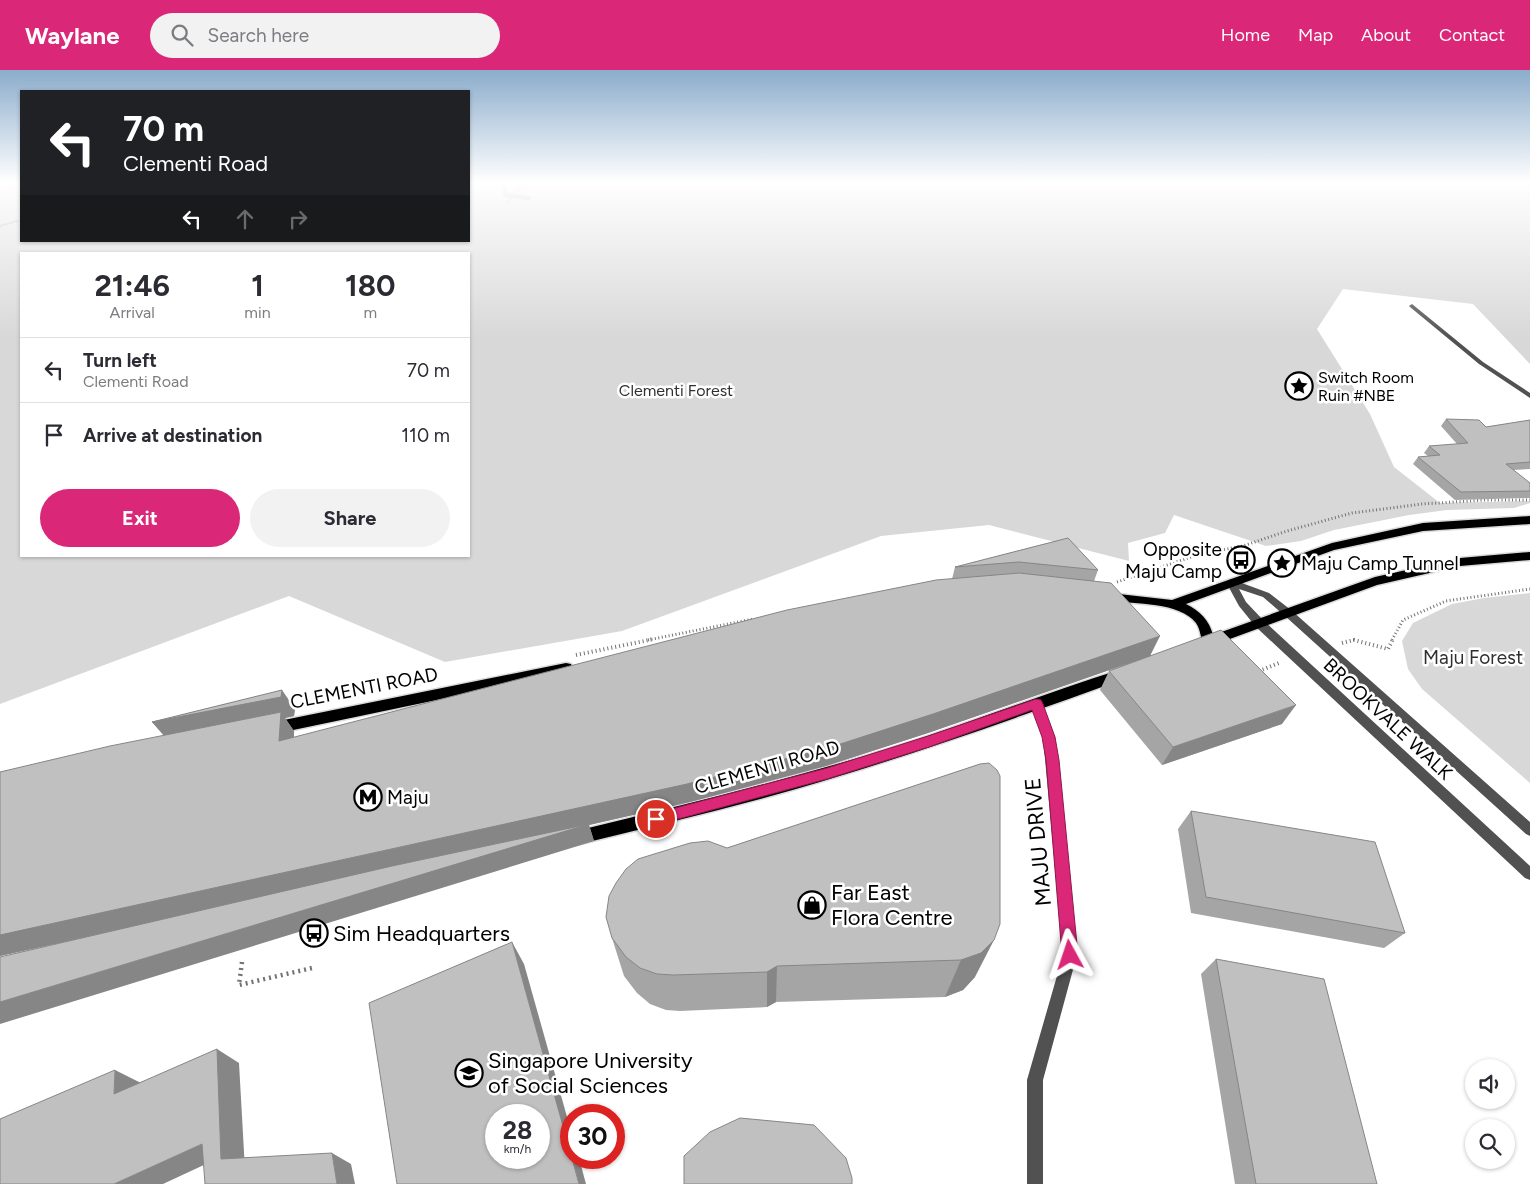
<!DOCTYPE html>
<html lang="en">
<head>
<meta charset="utf-8">
<style>
  body { margin:0; font-family:Figtree,sans-serif; background:#f2f2f3; color:#2b2b33; height:100vh; display:flex; flex-direction:column; font-size:19px; white-space:nowrap }
  * { box-sizing:border-box; margin:0 }
  p { font-size:16px; color:#7c7c81 }
  .icon { flex:none; width:28px; height:28px; fill:none; stroke:currentColor; stroke-width:2; stroke-linecap:round; stroke-linejoin:round }
  .map { position:relative; flex:1; overflow:hidden }
  .details { position:absolute; left:20px; top:182px; width:450px; height:305px; display:flex; flex-direction:column; background:#fff; border-radius:0px; box-shadow:0 1px 4px #0004 }
  .details>* { flex:none }
  .hud { position:absolute; left:20px; top:20px; width:450px; height:152px; border-radius:0px; box-shadow:0 1px 4px #0004; background:#202124; color:#fff; overflow:hidden }
  .fabs { position:absolute; left:1465px; top:989px; display:grid; gap:10px }
  .fabs a { display:grid; place-items:center; width:50px; height:50px; border-radius:50%; background:#fff; box-shadow:0 1px 4px #0004; font-size:25px }
  .speed { position:absolute; left:485px; top:1034px; display:flex; gap:10px; font-size:25px; font-weight:700; text-align:center }
  .speed>* { display:grid; place-content:center; width:65px; height:65px; border-radius:50%; background:#fff; box-shadow:0 1px 4px #0004; line-height:1 }
  .speed small { font-size:12px; font-weight:400 }
  .speed .limit { border:8px solid #d22; background:#fff; color:#111 }
  .pin { position:absolute; display:grid; place-items:center; width:42px; height:42px; color:#fff; margin:-21px; border:2px solid #fff; border-radius:50%; box-shadow:0 1px 5px #0007 }
  .me { position:absolute; width:55px; margin:-28px; rotate:355deg; stroke-linejoin:round; filter:drop-shadow(0 0 4px #0008) }
  .turn { display:flex; align-items:center; gap:18px; height:105px; padding:0 20px; font-size:22px }
  .turn .icon { width:65px; height:65px; stroke-width:2.5 }
  .turn b { display:block; font-size:35px; line-height:42px }
  .lanes { display:flex; align-items:center; height:48px; padding:0 20px; background:#0003; justify-content:center; gap:25px; direction:ltr }
  .lanes .off { opacity:.35 }
  .eta { display:flex; justify-content:space-evenly; align-items:center; height:85px; text-align:center }
  .eta b { font-size:30px; font-weight:700; line-height:35px }
  .primary-button { display:flex; gap:10px; margin-top:auto; padding:10px 20px }
  .primary-button a { flex:1; height:58px; border-radius:30px; background:#db2777; color:#fff; font-size:20px; font-weight:700; line-height:58px; text-align:center }
  .primary-button a+a { background:#f2f2f3; color:#2b2b33 }
  ul { padding:0; list-style:none }
  li { display:flex; align-items:center; gap:15px; height:65px; padding:0 20px; border-top:1px solid #e1e1e2 }
  li div { flex:1 }
  li b { display:block; font-size:19px }
  li em { font-style:normal }
  header { display:flex; align-items:center; gap:30px; box-sizing:border-box; height:70px; padding:0 25px; background:#db2777; color:#fff }
  header strong { font-size:24px }
  nav { display:flex; gap:28px; margin-inline-start:auto; font-size:18px }
  .search { width:350px; height:45px; background:#f2f2f3; display:flex; align-items:center; gap:12px; box-sizing:border-box; padding:0 18px; border-radius:28px; color:#7c7c81; font-size:19px }
  .map>svg:first-child { display:block }
  .green { fill:#d8d8d8; fill-rule:evenodd }
  .lines { fill:none; stroke-linecap:round; stroke-linejoin:round }
  .stream { stroke:#9f9f9f; stroke-width:4 }
  .primary-casing { stroke:#dbdbdb; stroke-width:3 }
  .path-far3 { stroke:#737373; stroke-width:2; stroke-dasharray:0.5 1; stroke-linecap:butt }
  .path-far2 { stroke:#737373; stroke-width:3; stroke-dasharray:1 2.5; stroke-linecap:butt }
  .path-far1 { stroke:#737373; stroke-width:4; stroke-dasharray:1 3; stroke-linecap:butt }
  .path { stroke:#737373; stroke-width:4.5; stroke-dasharray:2 4; stroke-linecap:butt }
  .service { fill:#515151; fill-rule:evenodd }
  .minor { fill:#515151; fill-rule:evenodd }
  .primary { fill:#000; fill-rule:evenodd }
  .wall { fill:#a5a5a5 }
  .shaded-wall { fill:#868686 }
  .building { fill:#c0c0c0; stroke:#868686; fill-rule:evenodd }
  .route { fill:#db2777; stroke:#8e194d }
  .labels { text-anchor:middle; dominant-baseline:central; stroke-width:5; stroke-linejoin:round; paint-order:stroke }
  .far-poi-label { font-size:16px; fill:#000; stroke:#fff; text-anchor:start }
  .far-park-label { font-size:16px; fill:#2f2f2f; stroke:#fff }
  .poi-label { font-size:19px; fill:#000; stroke:#fff; text-anchor:start }
  .park-label { font-size:19px; fill:#2f2f2f; stroke:#fff }
  .street-label { font-size:19px; fill:#000; stroke:#fff }
  .near-street-label { font-size:22px; fill:#000; stroke:#fff }
  .near-poi-label { font-size:22px; fill:#000; stroke:#fff; text-anchor:start }
</style>
</head>
<body>
<header>
<strong>Waylane</strong>
<div class="search"><svg class="icon" aria-label="search" viewBox="0 0 24 24"><circle cx="10" cy="10" r="6"/><path d="M15 15l6 6"/></svg>Search here</div>
<nav><a>Home</a><a>Map</a><a>About</a><a>Contact</a></nav>
</header>
<div class="map">
<svg width="1530" height="1114" viewBox="0 0 1530 1114">
  <rect width="100%" height="100%" fill="#fff"/>
  <g class="green">
    <path d="M0 113H21V171H469V113H1530V294L1473 234 1343 219 1317 259 1370 344 1394 397 1440 433 1530 431V433L1514 438 1447 440 1409 445 1334 460 1301 471 1266 476 1174 445 1165 463 1128 473 1129 491 989 455 881 466 622 561 445 592 289 526 0 634ZM21 184H469V486H21Z"/>
    <polygon points="1530,523 1530,713 1422,619 1408,599 1402,571 1413,553 1452,534 1484,528"/>
  </g>
  <g class="lines">
    <polyline class="stream" points="505,113 505,125 529,128"/>
    <g class="primary-casing">
      <g id="primary">
        <path d="M1530 446V454L1423 461 1334 480 1186 534C1200 541 1209 550 1213 565L1375 507 1460 488 1530 482V490L1460 496 1377 515 1208 577 1204 575C1200 568 1201 560 1196 553 1180 532 1135 534 1110 531L1104 527 1110 523 1172 530 1332 473 1423 453Z"/>
        <polygon points="566,593 571,594 573,598 571,602 566,603 274,664 269,662 267,658 269,654 274,652"/>
        <path d="M1119 600 1124 601 1126 605 1124 609C1016 648 907 687 796 719 724 740 650 757 576 775L571 773 568 768 571 763 576 761C685 735 794 708 901 675 974 651 1046 623 1119 600Z"/>
      </g>
    </g>
    <g class="path-far3">
      <polyline points="508,132 521,116 520,113"/>
      <polyline points="0,156 21,150"/>
    </g>
    <g class="path-far2">
      <polyline points="1117,512 1200,484 1243,476 1287,461 1352,443 1422,434 1486,430 1530,430"/>
      <polyline points="648,570 753,549"/>
      <polyline points="1353,570 1355,570"/>
      <polyline points="1392,570 1403,550 1446,531 1530,519"/>
    </g>
    <g class="path-far1">
      <polyline points="1342,573 1354,570 1388,579 1393,569"/>
      <polyline points="576,585 654,569"/>
      <polyline points="1259,601 1279,593"/>
    </g>
    <polyline class="path" points="242,892 239,915 312,898"/>
    <polygon class="service" points="1412,234 1483,292 1530,323 1530,328 1479,294 1410,237 1409,236"/>
    <g class="minor">
      <polygon points="1231,509 1269,523 1291,540 1530,752 1530,766 1526,764 1285,546 1263,527 1239,519 1246,532 1264,551 1530,796 1530,810 1525,808 1256,557 1239,536 1226,512"/>
      <polygon points="1036,630 1040,631 1041,634 1055,667 1077,885 1043,1010 1043,1114 1027,1114 1027,1010 1063,885 1043,667 1031,634 1032,631"/>
    </g>
    <use href="#primary" class="primary"/>
  </g>
  <g class="wall">
    <polygon points="1446,349 1486,357 1530,350 1530,399 1513,400 1530,413 1530,428 1455,430 1413,394 1418,387 1428,386 1424,383 1429,376 1457,374 1441,356"/>
    <polygon points="1068,468 1098,500 1094,511 1151,585 1282,654 1162,695 1100,620 1109,601 1138,590 928,663 826,696 690,732 589,755 594,771 79,869 0,886 0,702 164,666 152,652 295,639 294,646 285,648 294,661 294,668 952,509 955,497"/>
    <polygon points="980,694 975,907 963,920 945,927 776,932 767,937 680,941 666,940 650,934 637,923 624,906 612,868 727,778"/>
    <polygon points="1191,741 1405,863 1384,878 1191,843 1178,759"/>
    <polygon points="1216,889 1377,1114 1235,1114 1201,904"/>
  </g>
  <g class="shaded-wall">
    <polygon points="1160,566 1150,586 928,663 826,696 690,732 589,755 594,771 0,954 0,932 574,758 0,886 0,865"/>
    <polygon points="282,620 295,639 294,646 285,648 294,661 293,690 169,671 152,652"/>
    <polygon points="1296,635 1282,654 1162,695 1173,677"/>
    <polygon points="994,870 975,907 963,920 945,927 961,890"/>
    <polygon points="512,872 524,894 571,1061 571,1087"/>
    <polygon points="777,896 776,932 767,937 767,902"/>
    <polygon points="217,979 239,993 245,1100 221,1089 221,1087 163,1114 114,1114 202,1074"/>
    <polygon points="115,1000 141,1013 114,1024"/>
    <polygon points="332,1083 351,1094 355,1114 337,1114"/>
    <polygon points="572,1088 579,1088 586,1114 579,1114"/>
  </g>
  <g class="building">
    <polygon points="1446,349 1479,350 1486,357 1530,350 1530,392 1506,394 1530,413 1530,421 1461,422 1418,387 1440,385 1429,376 1468,373"/>
    <polygon points="1068,468 1098,500 1019,492 955,497"/>
    <polygon points="1019,503 1111,513 1160,566 933,644 828,678 687,714 0,865 0,702 110,676 281,642 279,671 787,540 936,510"/>
    <polygon points="1221,560 1296,635 1173,677 1109,601"/>
    <polygon points="282,620 281,627 152,652"/>
    <polygon points="989,693 997,700 1000,706 1000,854 994,870 981,883 961,890 777,896 767,902 673,905 657,904 640,898 626,887 612,868 606,847 609,826 616,813 626,799 638,789 690,773 708,771 727,778 980,694"/>
    <polygon points="1191,741 1375,772 1405,863 1206,827"/>
    <polygon points="589,754 0,932 0,887 392,796"/>
    <path d="M512 872 579 1114H397L369 933ZM496 1045H539V1088H496Z"/>
    <polygon points="1216,889 1324,909 1377,1114 1256,1114"/>
    <polygon points="217,979 221,1089 332,1083 337,1114 205,1114 202,1074 114,1114 0,1114 0,1049 115,1000 114,1024"/>
    <polygon points="740,1048 814,1055 846,1088 852,1108 852,1114 684,1114 684,1086 710,1062"/>
  </g>
  <linearGradient id="sky" x2="0" y2="1"><stop stop-color="#8baccb"/><stop offset="0.42" stop-color="#fff"/><stop offset="1" stop-color="#fff" stop-opacity="0"/></linearGradient>
  <rect width="1530" height="268" fill="url(#sky)"/>
  <polygon class="route" points="1036,629 1041,630 1043,634 1055,667 1059,690 1078,885 1075,891 1070,893 1064,891 1062,885 1046,690 1042,667 1032,640 929,677 827,709 656,755 651,754 649,749 651,745 656,743 827,698 928,666"/>
  <defs>
    <g id="sight-ring" transform="scale(1.4375)"><circle r="9.5" fill="#fff" stroke="#000" stroke-width="1.5"/><path d="M0-6L1.8-2.2L6-1.7L2.9 1.2L3.7 5.4L0 3.3L-3.7 5.4L-2.9 1.2L-6-1.7L-1.8-2.2Z" fill="#000"/></g>
    <g id="bus-ring" transform="scale(1.4375)"><circle r="9.5" fill="#fff" stroke="#000" stroke-width="1.5"/><path d="M-5-6H5V4H4V6H2V4H-2V6H-4V4H-5ZM-3.5-4V0h7V-4ZM-3.5 1.2v1.5H-2V1.2ZM2 1.2v1.5H3.5V1.2Z" fill="#000"/></g>
    <g id="metro-ring" transform="scale(1.4375)"><circle r="9.5" fill="#fff" stroke="#000" stroke-width="1.5"/><path d="M-5.5 5V-5H-3L0 0L3-5H5.5V5H3V-.5L0 4L-3-.5V5Z" fill="#000"/></g>
    <g id="shop-ring" transform="scale(1.4375)"><circle r="9.5" fill="#fff" stroke="#000" stroke-width="1.5"/><path d="M-5-2.5h2.3a2.7 3.5 0 0 1 5.4 0H5L5.5 6h-11ZM-1.5-2.5h3a1.5 2.3 0 0 0-3 0Z" fill="#000"/></g>
    <g id="university-ring" transform="scale(1.4375)"><circle r="9.5" fill="#fff" stroke="#000" stroke-width="1.5"/><path d="M0-5L7-2L0 1L-7-2ZM-4 1L0 2.5L4 1V4Q0 6-4 4Z" fill="#000"/></g>
  </defs>
  <g fill-rule="evenodd">
    <use href="#sight-ring" x="1299" y="316"/>
    <use href="#bus-ring" x="1241" y="490"/>
    <use href="#sight-ring" x="1282" y="493"/>
    <use href="#metro-ring" x="368" y="727"/>
    <use href="#shop-ring" x="812" y="835"/>
    <use href="#bus-ring" x="314" y="863"/>
    <use href="#university-ring" x="469" y="1003"/>
  </g>
  <g class="labels">
    <g class="far-poi-label">
      <text x="1318" y="307">Switch Room<tspan x="1318" dy="18">Ruin #NBE</tspan></text>
    </g>
    <g class="far-park-label">
      <text x="676" y="320">Clementi Forest</text>
    </g>
    <g class="poi-label">
      <text x="1222" y="479" text-anchor="end">Opposite<tspan x="1222" dy="22">Maju Camp</tspan></text>
      <text x="1301" y="493">Maju Camp Tunnel</text>
      <text x="387" y="727">Maju</text>
    </g>
    <g class="park-label">
      <text x="1473" y="587">Maju Forest</text>
    </g>
    <g class="street-label">
      <text transform="translate(364 618) rotate(-11)">CLEMENTI ROAD</text>
      <text transform="translate(1388 649) rotate(43)">BROOKVALE WALK</text>
      <text transform="translate(767 697) rotate(-16)">CLEMENTI ROAD</text>
    </g>
    <g class="near-street-label">
      <text transform="translate(1038 772) rotate(-95)">MAJU DRIVE</text>
    </g>
    <g class="near-poi-label">
      <text x="831" y="822">Far East<tspan x="831" dy="25">Flora Centre</tspan></text>
      <text x="333" y="863">Sim Headquarters</text>
      <text x="488" y="990">Singapore University<tspan x="488" dy="25">of Social Sciences</tspan></text>
    </g>
  </g>
</svg>
<div class="fabs">
<a><svg class="icon" aria-label="sound" viewBox="0 0 24 24"><path d="M4 9h4l5-4v14l-5-4H4zM17 9q2 3 0 6"/></svg></a>
<a><svg class="icon" aria-label="search" viewBox="0 0 24 24"><circle cx="10" cy="10" r="6"/><path d="M15 15l6 6"/></svg></a>
</div>
<div class="speed"><div>28<small>km/h</small></div><div class="limit">30</div></div>
<div class="pin" style="left:656px;top:749px;background:#d93025"><svg class="icon" aria-label="arrive" viewBox="0 0 24 24"><path d="M6 21V4h12l-3 4 3 4H6"/></svg></div>
<svg class="me" style="left:1070px;top:885px" viewBox="-20 -20 40 40"><path d="M0-17L14 15 0 8-14 15z" fill="#db2777" stroke="#fff" stroke-width="4"/></svg>
<div class="hud">
<div class="turn"><svg class="icon" aria-label="left" viewBox="0 0 24 24"><path d="M17 20v-9H6M10 6l-5 5 5 5"/></svg><div><b>70 m</b>Clementi Road</div></div>
<div class="lanes"><svg class="icon" aria-label="left" viewBox="0 0 24 24"><path d="M17 20v-9H6M10 6l-5 5 5 5"/></svg><svg class="icon off" aria-label="ahead" viewBox="0 0 24 24"><path d="M12 20V5M6 11l6-6 6 6"/></svg><svg class="icon off" aria-label="right" viewBox="0 0 24 24"><path d="M7 20v-9h11M14 6l5 5-5 5"/></svg></div>
</div>
<section class="details">
<div class="eta">
<div><b>21:46</b><p>Arrival</p></div>
<div><b>1</b><p>min</p></div>
<div><b>180</b><p>m</p></div>
</div>
<ul>
<li><svg class="icon" aria-label="left" viewBox="0 0 24 24"><path d="M17 20v-9H6M10 6l-5 5 5 5"/></svg><div><b>Turn left</b><p>Clementi Road</p></div><em>70 m</em></li>
<li><svg class="icon" aria-label="arrive" viewBox="0 0 24 24"><path d="M6 21V4h12l-3 4 3 4H6"/></svg><div><b>Arrive at destination</b></div><em>110 m</em></li>
</ul>
<div class="primary-button"><a>Exit</a><a>Share</a></div>
</section>
</div>
</body>
</html>
